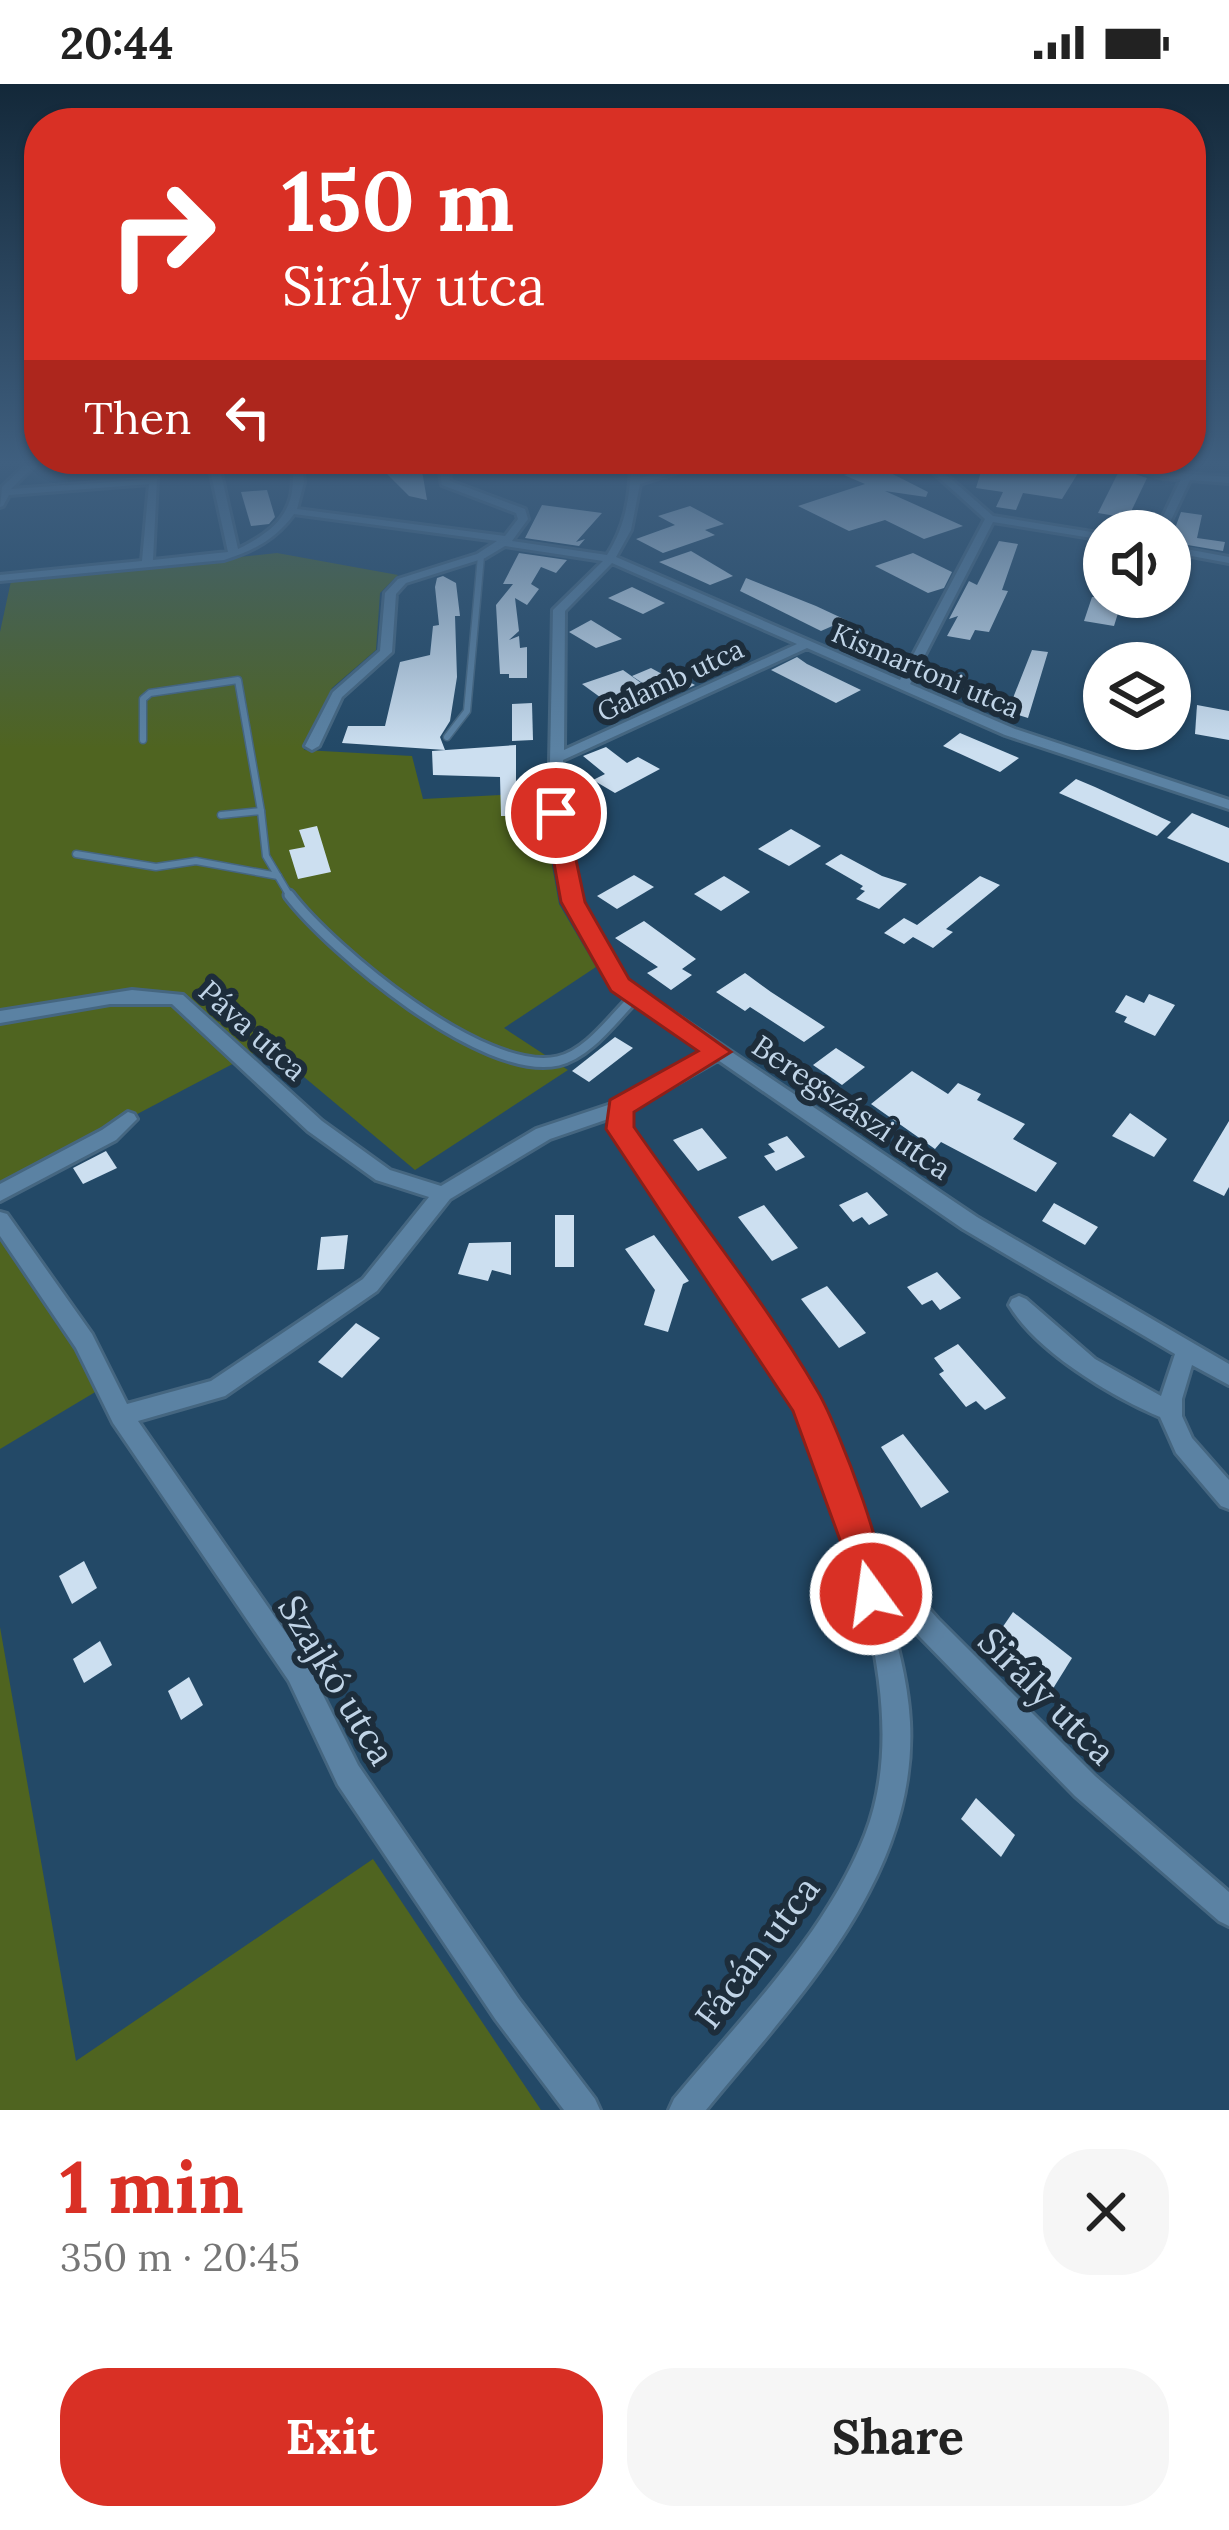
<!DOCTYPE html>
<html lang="en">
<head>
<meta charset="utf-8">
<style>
  body { margin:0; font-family:Lora,serif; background:#f6f6f6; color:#222; height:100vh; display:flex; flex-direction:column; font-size:45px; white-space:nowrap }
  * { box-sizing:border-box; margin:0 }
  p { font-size:39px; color:#767676 }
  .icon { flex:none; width:66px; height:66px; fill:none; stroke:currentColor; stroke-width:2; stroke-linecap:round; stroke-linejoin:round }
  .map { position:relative; height:2026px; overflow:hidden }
  .sheet { display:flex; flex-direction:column; background:#fff; flex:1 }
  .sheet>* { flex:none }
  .banner { position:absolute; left:24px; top:24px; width:1182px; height:366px; border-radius:48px; box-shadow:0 3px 9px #0004; background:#d93025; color:#fff; overflow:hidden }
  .controls { position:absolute; left:1083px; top:426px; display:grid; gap:24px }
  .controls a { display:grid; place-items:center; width:108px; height:108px; border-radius:50%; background:#fff; box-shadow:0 3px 9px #0004; font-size:60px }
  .pin { position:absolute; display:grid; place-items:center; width:102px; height:102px; color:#fff; margin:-51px; border:6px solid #fff; border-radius:50%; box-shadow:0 3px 12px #0007 }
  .me { position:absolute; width:132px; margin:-66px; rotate:346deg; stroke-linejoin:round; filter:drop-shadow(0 0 9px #0008) }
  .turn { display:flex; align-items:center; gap:42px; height:252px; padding:0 60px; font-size:54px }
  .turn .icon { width:156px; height:156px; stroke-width:2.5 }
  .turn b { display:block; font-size:84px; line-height:102px }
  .then { display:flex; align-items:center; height:114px; padding:0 60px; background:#0003; gap:24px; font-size:45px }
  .round { display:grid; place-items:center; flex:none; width:126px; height:126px; border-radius:48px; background:#f6f6f6 }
  .summary { display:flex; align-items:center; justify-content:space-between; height:204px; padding:0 60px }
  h1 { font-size:72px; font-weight:800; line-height:90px; color:#d93025 }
  .button { display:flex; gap:24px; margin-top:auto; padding:24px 60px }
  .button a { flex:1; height:138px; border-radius:48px; background:#d93025; color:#fff; font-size:48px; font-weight:800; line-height:138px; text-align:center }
  .button a+a { background:#f6f6f6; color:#222 }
  .status { display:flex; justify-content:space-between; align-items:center; height:84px; padding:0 60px; background:#fff; direction:ltr }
  .status svg { height:33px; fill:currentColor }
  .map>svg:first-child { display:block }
  .green { fill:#4f6420 }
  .building { fill:#ccdff0 }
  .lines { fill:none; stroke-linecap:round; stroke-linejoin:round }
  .lane-far1-casing { stroke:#456680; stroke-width:9 }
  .lane-casing { stroke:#456680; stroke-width:15 }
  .street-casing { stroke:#456680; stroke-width:6 }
  .lane-far1 { stroke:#5b82a3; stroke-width:6 }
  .lane { stroke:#5b82a3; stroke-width:9 }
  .street { fill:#5b82a3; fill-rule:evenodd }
  .route { fill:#d93025; stroke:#8d1f18; stroke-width:3 }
  .labels { text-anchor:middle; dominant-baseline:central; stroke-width:12; stroke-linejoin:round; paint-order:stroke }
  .far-street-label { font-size:27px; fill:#c0d4e7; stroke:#1d2d3b }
  .street-label { font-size:30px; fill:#c0d4e7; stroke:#1d2d3b }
  .near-street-label { font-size:36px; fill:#c0d4e7; stroke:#1d2d3b }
</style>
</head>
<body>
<div class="status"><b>20:44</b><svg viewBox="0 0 49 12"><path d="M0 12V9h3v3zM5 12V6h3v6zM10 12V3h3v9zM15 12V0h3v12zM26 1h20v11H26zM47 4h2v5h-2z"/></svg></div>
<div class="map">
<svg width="1229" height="2026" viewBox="0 0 1229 2026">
  <rect width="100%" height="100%" fill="#234967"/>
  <g class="green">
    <polygon points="277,469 398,491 380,509 376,566 332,604 304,666 412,672 423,715 539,709 559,820 596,883 504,944 568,986 415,1086 267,962 0,1102 0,548 11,497"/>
    <polygon points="0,1141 102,1304 0,1365"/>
    <polygon points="0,1543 76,1977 373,1775 541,2026 0,2026"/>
  </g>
  <g class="building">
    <polygon points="378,381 421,381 427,416 409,412"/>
    <polygon points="875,381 928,408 926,413 885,407 963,442 924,455 885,436 849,447 798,422 865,400 844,391"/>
    <polygon points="983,381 1012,383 1083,381 1062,415 1023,409 1016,426 996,423 1003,408 976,404"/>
    <polygon points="1120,385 1147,394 1128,434 1098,429"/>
    <polygon points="267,406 275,433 269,440 251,442 241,408"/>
    <polygon points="542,421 602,429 576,458 585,455 579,462 525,454"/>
    <polygon points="690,422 724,440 705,446 715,451 663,469 636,455 675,441 658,432"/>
    <polygon points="1181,428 1202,431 1197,454 1225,458 1223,467 1170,458"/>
    <polygon points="999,457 1018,460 1002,506 1008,507 989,548 975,546 970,556 947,552 958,532 949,535 969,497 977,501"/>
    <polygon points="691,467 733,492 710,501 659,478"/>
    <polygon points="519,469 567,476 556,489 541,483 531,500 539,505 527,521 515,514 519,547 509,556 519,552 520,564 527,563 527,594 509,594 509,590 500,590 496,521 513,500 503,500"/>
    <polygon points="913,469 952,488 944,504 928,509 875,482"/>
    <polygon points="443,492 456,499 460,532 455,532 457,593 450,637 440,653 445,666 342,659 348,642 385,642 400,578 430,571 433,542 439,541 435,503 437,494"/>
    <polygon points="746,494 816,522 846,536 821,547 740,507"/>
    <polygon points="632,503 665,519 643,530 608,514"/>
    <polygon points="1092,513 1123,513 1114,542 1084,537"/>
    <polygon points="591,536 622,555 596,564 569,548"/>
    <polygon points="1032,566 1048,568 1028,634 1015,630 1019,615 1013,614"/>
    <polygon points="797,573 807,580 861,606 836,619 771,586"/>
    <polygon points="651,584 673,596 680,593 695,601 666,615 632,592"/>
    <polygon points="623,586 644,601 604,616 582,600"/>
    <polygon points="532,619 533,656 512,657 512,620"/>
    <polygon points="1197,621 1229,627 1229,656 1195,650"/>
    <polygon points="960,649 1019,674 1000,688 943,662"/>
    <polygon points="516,661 516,732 501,732 500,693 433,691 432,667"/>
    <polygon points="606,663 627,679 638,673 660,685 615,709 593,696 605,690 583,672"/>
    <polygon points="1076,695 1095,703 1171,738 1157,752 1059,709"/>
    <polygon points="1192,729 1229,744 1229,779 1167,754"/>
    <polygon points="317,742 331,788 298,795 289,766 305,763 299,746"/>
    <polygon points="791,745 821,762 789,782 758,765"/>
    <polygon points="841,770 882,792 907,800 879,825 856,815 865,807 860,805 863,802 825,780"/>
    <polygon points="634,791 654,803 617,825 597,812"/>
    <polygon points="724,792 750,808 721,827 694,810"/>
    <polygon points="980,792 1000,801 946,845 953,848 933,864 913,853 904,860 884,849 904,834 917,841"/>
    <polygon points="644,837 696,875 682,885 692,891 671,906 647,889 658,883 615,854"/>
    <polygon points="745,889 771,908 825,943 804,958 750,923 745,927 716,908"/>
    <polygon points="1149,910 1175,921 1155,952 1124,938 1127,933 1115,928 1126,911 1144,919"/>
    <polygon points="615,953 633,964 589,998 572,987"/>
    <polygon points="836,964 865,983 842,1001 813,981"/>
    <polygon points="912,987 948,1010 958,999 981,1010 977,1016 1025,1040 1013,1055 1057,1079 1036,1108 941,1058 935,1065 871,1020"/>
    <polygon points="1130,1029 1167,1055 1154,1073 1112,1052"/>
    <polygon points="1229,1037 1229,1103 1224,1112 1193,1097"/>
    <polygon points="702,1044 727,1074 698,1087 673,1056"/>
    <polygon points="787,1052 805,1073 776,1087 764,1072 775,1068 768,1060"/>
    <polygon points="106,1067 117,1084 83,1100 73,1084"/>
    <polygon points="867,1108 888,1131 869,1141 862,1133 853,1138 839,1121"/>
    <polygon points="1054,1119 1098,1143 1085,1161 1042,1137"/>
    <polygon points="764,1121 798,1164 772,1177 738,1133"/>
    <rect x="555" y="1131" width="19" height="52"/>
    <polygon points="348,1151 344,1185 317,1186 321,1153"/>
    <polygon points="654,1151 689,1197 683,1200 668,1248 644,1241 655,1206 625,1165"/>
    <polygon points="511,1158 511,1191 492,1186 488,1197 458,1190 469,1159"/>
    <polygon points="937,1188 961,1214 940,1226 932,1216 922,1221 907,1203"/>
    <polygon points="827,1202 866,1249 839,1264 801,1215"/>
    <polygon points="356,1239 380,1254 342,1294 318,1278"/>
    <polygon points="958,1260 1006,1314 985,1326 976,1317 966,1323 939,1290 944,1287 934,1274"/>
    <polygon points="903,1350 949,1408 921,1424 881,1363"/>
    <polygon points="84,1477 97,1504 72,1520 59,1492"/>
    <polygon points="1013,1528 1072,1574 1049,1611 989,1563"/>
    <polygon points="100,1557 112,1581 84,1599 73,1575"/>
    <polygon points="189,1593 203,1621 181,1636 168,1607"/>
    <polygon points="976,1714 1015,1751 1001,1773 961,1735"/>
  </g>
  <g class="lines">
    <g class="lane-far1-casing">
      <g id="lane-far1">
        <polyline points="447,653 467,627 481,472"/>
        <polyline points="143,656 143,615 150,609 238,596 261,727"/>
        <polyline points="221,731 261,727 266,772 291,814"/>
        <polyline points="76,770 156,783 196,777 278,792"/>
      </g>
    </g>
    <g class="lane-casing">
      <path id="lane" d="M289 811C331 866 484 994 558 977 589 970 614 933 636 912"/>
    </g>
    <g class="street-casing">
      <g id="street">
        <path d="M25 381H35L11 405 157 395 153 476 228 468 209 381H219L238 465C277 446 298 425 292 381H302L304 398 297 425 505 452 518 435 516 429 442 401 439 381H449L450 397 525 425 528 435 512 457 607 471C625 443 630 414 631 381H641L640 394 685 381H700L640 400 631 446 616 473 900 596 985 435 925 381H935L993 432 1104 450V456L993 438 910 600 1015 645 1229 716V725L1005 651 807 564 563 676V729L581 818 626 897 977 1133 1229 1280V1301L1192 1281 1182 1315V1332L1192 1354 1229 1396V1425L1221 1422 1176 1369 1160 1333C1111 1312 1037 1268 1009 1221L1012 1215 1019 1212 1026 1215 1095 1275 1161 1312 1175 1270 963 1145 718 976 629 1027V1044L815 1312 871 1459 938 1535 1095 1692 1229 1808V1842L1219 1837 1075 1712 920 1553 885 1512C895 1553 908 1595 910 1638 918 1793 797 1915 706 2026H669L674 2015C742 1933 825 1852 865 1751 908 1642 863 1503 825 1398 816 1373 809 1344 796 1321 778 1290 755 1261 735 1231 695 1171 654 1110 613 1050L611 1034 550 1055 450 1115 377 1207 225 1312 138 1337 307 1579 358 1681 518 1914 595 2015 600 2026H564L496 1936 338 1701 289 1597 113 1339 76 1264 0 1152V1128L7 1130 92 1250 127 1320 211 1297 363 1195 429 1113 376 1096 308 1047 172 920H110L0 939V927L132 906 183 911 322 1037 390 1086 441 1102 536 1045 614 1019 705 967 614 905 565 818 549 729 553 526 603 477 505 462 485 474 406 499 396 510 392 568 342 613 319 662 312 666 305 662 333 608 380 567 385 509 398 495 477 470 497 457 294 430C276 455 253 467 224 476L0 497V491L142 477 149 400 9 411 3 422 0 423 2 403ZM612 479 797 560 564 666 565 527Z"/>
        <polygon points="1122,381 1137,381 1163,388 1229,393 1229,399 1190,396 1166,447 1156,447 1181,395 1163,394"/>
        <polygon points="1170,462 1229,473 1229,479 1170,468"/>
        <polygon points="128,1028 134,1030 137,1035 116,1056 0,1117 0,1100 102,1046"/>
      </g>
    </g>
    <use href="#lane-far1" class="lane-far1"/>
    <use href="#lane" class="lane"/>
    <use href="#street" class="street"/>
  </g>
  <linearGradient id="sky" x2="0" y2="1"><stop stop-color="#132839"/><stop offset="0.57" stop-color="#3f5f7f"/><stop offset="1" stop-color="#3f5f7f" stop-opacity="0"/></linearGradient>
  <rect width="1229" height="665" fill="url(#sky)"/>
  <path class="route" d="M556 723 566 729 585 818 629 895 731 968 634 1028V1043C694 1130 765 1217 818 1308 837 1340 897 1493 884 1524L871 1529 858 1524 844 1467 793 1327 606 1045 610 1016 698 967 611 907 561 818 545 729Z"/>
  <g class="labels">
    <g class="far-street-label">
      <text transform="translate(926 586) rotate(23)">Kismartoni utca</text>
      <text transform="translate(670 596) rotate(-25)">Galamb utca</text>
    </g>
    <g class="street-label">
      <text transform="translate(253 946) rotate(42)">Páva utca</text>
      <text transform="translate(852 1023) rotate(34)">Beregszászi utca</text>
    </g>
    <g class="near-street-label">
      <text transform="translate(337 1596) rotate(59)">Szajkó utca</text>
      <text transform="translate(1047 1612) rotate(45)">Sirály utca</text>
      <text transform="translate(757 1868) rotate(-53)">Fácán utca</text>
    </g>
  </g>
</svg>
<div class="controls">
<a><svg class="icon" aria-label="sound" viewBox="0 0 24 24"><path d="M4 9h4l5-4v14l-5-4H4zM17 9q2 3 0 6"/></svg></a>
<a><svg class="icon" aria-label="layers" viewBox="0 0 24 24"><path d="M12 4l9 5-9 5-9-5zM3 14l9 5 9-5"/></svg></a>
</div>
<div class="pin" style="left:556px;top:729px;background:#d93025"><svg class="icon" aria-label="arrive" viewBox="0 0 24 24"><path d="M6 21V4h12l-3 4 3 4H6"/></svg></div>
<svg class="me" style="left:871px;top:1510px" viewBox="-20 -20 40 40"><circle r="17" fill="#d93025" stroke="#fff" stroke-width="3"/><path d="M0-11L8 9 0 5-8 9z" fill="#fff"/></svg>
<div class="banner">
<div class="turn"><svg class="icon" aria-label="right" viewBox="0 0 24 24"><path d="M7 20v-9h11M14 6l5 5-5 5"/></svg><div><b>150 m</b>Sirály utca</div></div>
<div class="then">Then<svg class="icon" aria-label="left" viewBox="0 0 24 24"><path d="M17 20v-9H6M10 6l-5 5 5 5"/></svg></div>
</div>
</div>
<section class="sheet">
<div class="summary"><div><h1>1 min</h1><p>350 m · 20:45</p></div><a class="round"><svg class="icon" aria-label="close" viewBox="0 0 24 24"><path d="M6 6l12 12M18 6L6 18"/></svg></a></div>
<div class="button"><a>Exit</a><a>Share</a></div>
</section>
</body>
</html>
